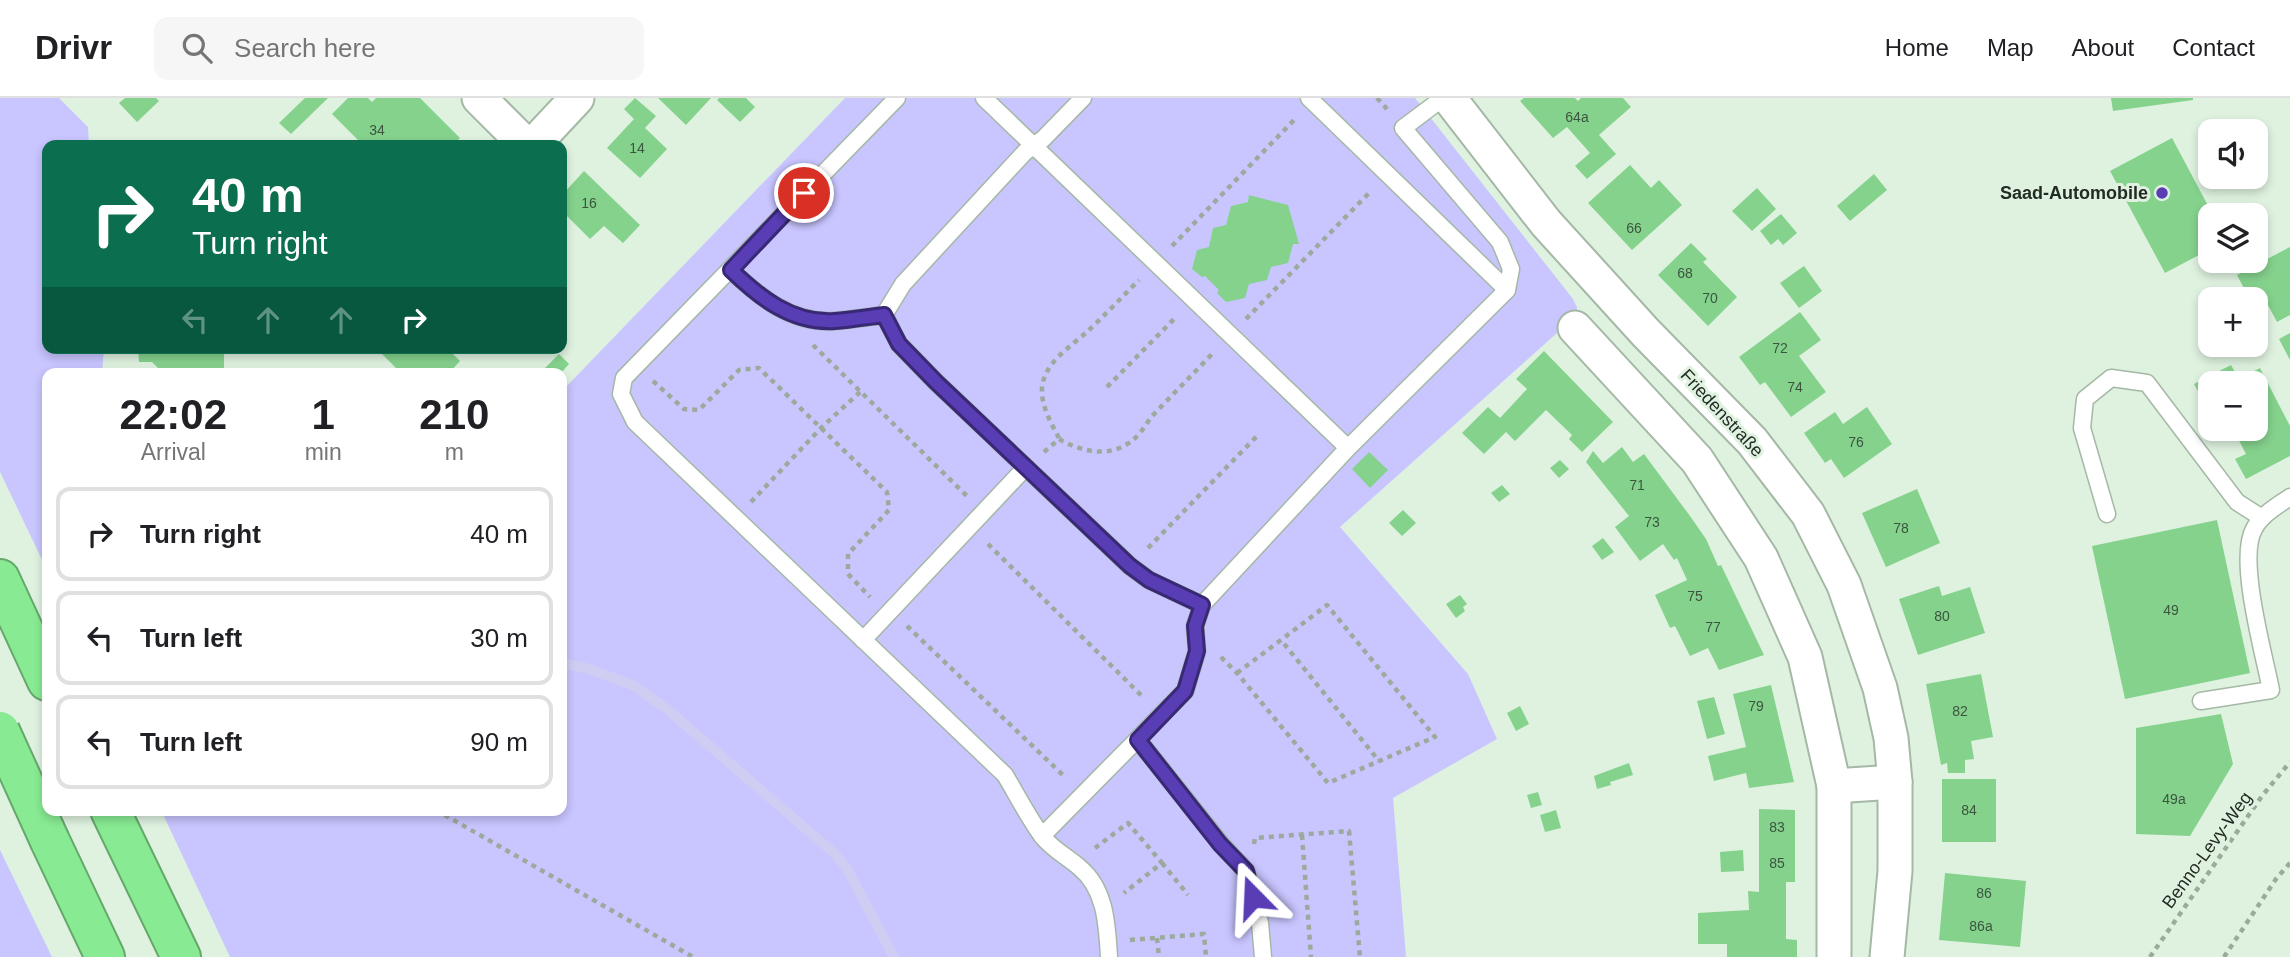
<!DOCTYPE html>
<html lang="en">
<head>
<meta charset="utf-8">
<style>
  body { margin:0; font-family:Arial,sans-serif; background:#f6f6f6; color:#202124; height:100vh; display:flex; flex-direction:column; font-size:26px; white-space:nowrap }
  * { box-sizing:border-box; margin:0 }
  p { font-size:23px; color:#757577 }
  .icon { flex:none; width:38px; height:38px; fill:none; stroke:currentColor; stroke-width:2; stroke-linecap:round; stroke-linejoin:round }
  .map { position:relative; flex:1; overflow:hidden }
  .side { position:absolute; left:42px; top:270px; width:525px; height:448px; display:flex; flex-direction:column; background:#fff; border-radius:14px; box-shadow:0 4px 10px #0003 }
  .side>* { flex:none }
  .guide { position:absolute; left:42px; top:42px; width:525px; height:214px; border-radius:14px; box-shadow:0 4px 10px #0003; background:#0b6e4f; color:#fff; overflow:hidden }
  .buttons { position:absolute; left:2198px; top:21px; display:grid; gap:14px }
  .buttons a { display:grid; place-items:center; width:70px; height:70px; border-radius:14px; background:#fff; box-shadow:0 4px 10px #0003; font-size:35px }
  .pin { position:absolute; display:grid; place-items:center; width:60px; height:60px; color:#fff; margin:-30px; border:4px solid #fff; border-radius:50%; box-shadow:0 2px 7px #0007 }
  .me { position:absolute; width:77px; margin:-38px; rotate:339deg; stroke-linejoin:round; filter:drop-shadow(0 0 5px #0008) }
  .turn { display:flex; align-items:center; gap:24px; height:147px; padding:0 35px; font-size:32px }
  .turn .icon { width:91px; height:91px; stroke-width:2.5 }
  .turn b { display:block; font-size:49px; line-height:60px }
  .lanes { display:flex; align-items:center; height:66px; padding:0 35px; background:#0003; justify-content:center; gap:35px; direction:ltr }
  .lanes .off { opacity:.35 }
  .eta { display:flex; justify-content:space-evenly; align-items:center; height:119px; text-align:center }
  .eta b { font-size:42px; font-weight:700; line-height:49px }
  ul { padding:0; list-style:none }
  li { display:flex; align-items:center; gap:21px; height:94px; margin:0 14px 10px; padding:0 21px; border:4px solid #e0e0e0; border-radius:14px }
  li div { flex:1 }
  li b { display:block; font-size:26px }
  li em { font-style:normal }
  header { display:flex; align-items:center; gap:42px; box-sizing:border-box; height:98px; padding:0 35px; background:#fff; border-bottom:2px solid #e0e0e0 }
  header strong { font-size:33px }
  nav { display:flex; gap:38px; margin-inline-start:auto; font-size:24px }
  .search { width:490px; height:63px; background:#f6f6f6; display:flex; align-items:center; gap:18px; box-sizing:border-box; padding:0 24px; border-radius:14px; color:#757577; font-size:26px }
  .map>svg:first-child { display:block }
  .green { fill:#c8c5ff }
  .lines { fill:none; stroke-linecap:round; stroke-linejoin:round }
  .stream { stroke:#cfcef2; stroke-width:10 }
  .building { fill:#85d28d }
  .lane-casing { stroke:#a5b8a6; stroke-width:19 }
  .street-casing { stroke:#a5b8a6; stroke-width:37 }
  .highway-casing { stroke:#65a86c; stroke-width:42 }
  .path { stroke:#9baa9c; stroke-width:4.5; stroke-dasharray:5 5; stroke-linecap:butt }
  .lane { stroke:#fff; stroke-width:16 }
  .street { stroke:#fff; stroke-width:33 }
  .highway { stroke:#88eb93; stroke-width:38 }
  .highway-bridge-casing { stroke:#65a86c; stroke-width:42; stroke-linecap:butt }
  .highway-bridge { stroke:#88eb93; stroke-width:38 }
  .route-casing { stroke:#392876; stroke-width:18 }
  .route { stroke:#583db5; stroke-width:12 }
  .poi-dot { fill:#583db5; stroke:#dff2e0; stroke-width:2.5 }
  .labels { text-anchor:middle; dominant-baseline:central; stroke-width:6; stroke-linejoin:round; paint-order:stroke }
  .number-label { font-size:14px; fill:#3c553e }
  .poi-label { font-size:18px; font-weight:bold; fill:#242b24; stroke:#dff2e0; text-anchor:end }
  .street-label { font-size:18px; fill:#242b24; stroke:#dff2e0 }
</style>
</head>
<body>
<header>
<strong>Drivr</strong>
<div class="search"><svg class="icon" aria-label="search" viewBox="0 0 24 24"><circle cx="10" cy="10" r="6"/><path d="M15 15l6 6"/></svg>Search here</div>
<nav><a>Home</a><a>Map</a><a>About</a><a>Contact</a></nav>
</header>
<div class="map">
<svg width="2290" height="859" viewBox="0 0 2290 859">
  <rect width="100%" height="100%" fill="#dff2e0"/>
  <g class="green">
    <polygon points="0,0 59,0 88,29 89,47 47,47 47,250 104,250 102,275 47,275 47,472 0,374"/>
    <polygon points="845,0 1415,0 1573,201 1577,209 1576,218 1340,429 1468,576 1497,641 1393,700 1406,859 230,859 161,712 562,712 562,293"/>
    <polygon points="0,752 52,859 0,859"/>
  </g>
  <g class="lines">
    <polyline class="stream" points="562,565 589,571 633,587 668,612 834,755 846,769 894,859"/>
  </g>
  <g class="building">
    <polygon points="125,0 156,0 159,3 137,24 119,5"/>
    <polygon points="305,0 328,0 291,36 279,25"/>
    <polygon points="348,0 368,0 372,4 376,0 420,0 460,40 453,47 363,47 332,16"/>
    <polygon points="635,0 656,18 645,30 667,51 640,80 607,50 634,21 624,11"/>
    <polygon points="658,0 711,0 686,27"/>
    <polygon points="719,0 746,0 755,9 740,24 717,2"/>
    <polygon points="1524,0 1575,0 1578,3 1581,0 1623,0 1631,9 1599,37 1616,56 1587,81 1575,68 1590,55 1567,29 1553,40 1520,3"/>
    <polygon points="2111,0 2193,0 2193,2 2113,13"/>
    <polygon points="2172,40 2213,117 2210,117 2210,163 2223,163 2207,172 2199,157 2165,175 2110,73"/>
    <polygon points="1630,67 1651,90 1659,82 1682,107 1632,152 1588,105"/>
    <polygon points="584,73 640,127 623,145 604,128 590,141 562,113 562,97"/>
    <polygon points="1874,76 1887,92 1850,123 1837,108"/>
    <polygon points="1757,90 1776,111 1752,133 1732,113"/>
    <polygon points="1249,97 1288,107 1299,146 1293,146 1288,165 1271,169 1267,182 1249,186 1245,200 1226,204 1217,195 1219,192 1205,178 1202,179 1192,171 1197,152 1209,149 1213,130 1226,127 1231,108 1248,104"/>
    <polygon points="1781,116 1797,135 1783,147 1778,141 1771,147 1760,133"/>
    <polygon points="1691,145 1707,161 1703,164 1737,199 1708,228 1658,177"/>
    <polygon points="2290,149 2290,217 2277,224 2261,194 2249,200 2237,177"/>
    <polygon points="1804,168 1822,193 1799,210 1780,185"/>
    <polygon points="1800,214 1821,242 1799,258 1826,294 1791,319 1765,284 1760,287 1739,259"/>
    <polygon points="2290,235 2290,262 2279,241"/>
    <polygon points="138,250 224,250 224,275 175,275 175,271 159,271 152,264 139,264"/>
    <polygon points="386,250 447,250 460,263 449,275 401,275 381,255"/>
    <polygon points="1544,253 1613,324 1582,354 1569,341 1572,337 1546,312 1515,343 1506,334 1484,356 1462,335 1488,309 1500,320 1527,291 1516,281"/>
    <polygon points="559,256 569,266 561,275 540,275"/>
    <polygon points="2231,267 2239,281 2260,270 2290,328 2290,358 2246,381 2235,361 2246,356 2233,331 2256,331 2256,285 2210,285 2210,296 2202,300 2194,286"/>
    <polygon points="1867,309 1892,346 1844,380 1831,361 1825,365 1804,335 1835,314 1843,326"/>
    <polygon points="1622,349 1633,364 1644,356 1690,418 1706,441 1718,468 1721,467 1764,557 1719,572 1708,550 1690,558 1675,528 1670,530 1655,497 1687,482 1677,460 1674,462 1663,446 1640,463 1615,429 1629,418 1586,364 1593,353 1603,365"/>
    <polygon points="1369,354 1388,372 1370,390 1352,371"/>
    <polygon points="1560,362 1569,371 1559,380 1550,370"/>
    <polygon points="1502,387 1510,396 1499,404 1491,395"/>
    <polygon points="1917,391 1940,445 1886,469 1862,415"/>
    <polygon points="1403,412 1416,425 1402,438 1389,425"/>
    <polygon points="2217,422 2250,575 2125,601 2092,448"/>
    <polygon points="1603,440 1614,454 1602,462 1592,448"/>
    <polygon points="1939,488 1942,498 1970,489 1985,535 1918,557 1899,501"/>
    <polygon points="1460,497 1467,506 1463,509 1465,513 1456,520 1446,506"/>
    <polygon points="1981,576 1993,639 1971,643 1974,661 1965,662 1965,675 1948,675 1947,665 1941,667 1926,586"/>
    <polygon points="1771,587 1794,684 1749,690 1746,675 1714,683 1708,658 1746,649 1733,596"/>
    <polygon points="1714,599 1725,636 1707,641 1697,603"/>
    <polygon points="1520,608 1529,626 1516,633 1507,615"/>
    <polygon points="2221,616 2233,666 2190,738 2136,736 2136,630"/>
    <polygon points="1629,665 1633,677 1610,684 1611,687 1597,691 1594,678"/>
    <rect x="1942" y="681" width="54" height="63"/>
    <polygon points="1538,694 1542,707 1531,710 1527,697"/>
    <polygon points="1759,711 1795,712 1795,784 1786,784 1786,841 1797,842 1797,859 1727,859 1727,846 1698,846 1698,815 1749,812 1748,793 1759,794"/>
    <polygon points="1556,712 1561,730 1545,734 1540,717"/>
    <polygon points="1743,752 1744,773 1721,774 1720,754"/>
    <polygon points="1945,775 2026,783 2020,849 1939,842"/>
  </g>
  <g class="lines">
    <g class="lane-casing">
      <g id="lane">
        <path d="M897 0 624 280 621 296 635 324 1005 677C1017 697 1028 719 1042 738 1052 751 1066 758 1079 769 1106 791 1107 827 1109 859"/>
        <polyline points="984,0 1348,350"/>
        <polyline points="1083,0 1043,41 1025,54 903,186 884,217 899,246 936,284 1130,468 1149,482 1202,507"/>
        <polyline points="1309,0 1507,192"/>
        <path d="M731 172C759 199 792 226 835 223 851 222 867 219 884 217"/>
        <polyline points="2107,416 2082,330 2085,301 2111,280 2147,285 2237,404 2262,420"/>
        <polyline points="863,542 1025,370"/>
        <path d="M2201 603 2271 592C2264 556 2237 461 2254 431 2261 417 2277 408 2290 399"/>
        <polyline points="1138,642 1221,746 1246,773 1260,825 1263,859"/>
        <polyline points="1042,738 1185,593 1197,553 1195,528 1202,507 1348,350 1507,192 1511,171 1500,144 1403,30 1443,0"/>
      </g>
    </g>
    <g class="street-casing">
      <g id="street">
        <polyline points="479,0 526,47"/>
        <polyline points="1449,0 1546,125 1646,235 1752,343 1808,416 1844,487 1880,590 1891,640 1895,684 1895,773 1887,859"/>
        <polyline points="533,47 577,0"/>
        <polyline points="1575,230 1697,362 1761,460 1805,559 1834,688"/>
        <polyline points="1834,859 1834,688 1895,684"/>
      </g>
    </g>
    <g class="highway-casing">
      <g id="highway">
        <polyline points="0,481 47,583"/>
        <polyline points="110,712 181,859"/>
        <polyline points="50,743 105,859"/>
      </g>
    </g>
    <g class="path">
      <polyline points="1377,0 1387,11"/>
      <polyline points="1172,148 1295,21"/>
      <polyline points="1246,221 1370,94"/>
      <polyline points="813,247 967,398"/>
      <polyline points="653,283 684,311 699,312 739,272 759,270 887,394 889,412 848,456 848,476 870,499"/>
      <polyline points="1107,289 1176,219"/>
      <path d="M1059 340C1051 325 1041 308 1042 290 1044 264 1072 248 1089 232 1106 216 1122 199 1139 182"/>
      <path d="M1044 354 1059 341C1085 356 1117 361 1139 336 1145 329 1149 321 1156 314 1175 294 1194 275 1213 255"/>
      <polyline points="751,404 822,329 860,294"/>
      <polyline points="988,446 1144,600"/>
      <polyline points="1148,450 1258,337"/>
      <polyline points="907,528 1065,679"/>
      <polyline points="1221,559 1237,575 1328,685 1435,639 1327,507 1281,542"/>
      <polyline points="1237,575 1281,542 1379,663"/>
      <polyline points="436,712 693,859"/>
      <polyline points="1302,737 1311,859"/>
      <polyline points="1254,746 1255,740 1349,733 1360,859"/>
      <polyline points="1095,750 1128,725 1162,765 1124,795"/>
      <polyline points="1162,765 1188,797"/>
      <polyline points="1157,840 1159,859"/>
      <polyline points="1130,842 1204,836 1206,859"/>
      <polyline points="2150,859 2262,698 2290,664"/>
      <polyline points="2224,859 2276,781 2290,765"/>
    </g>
    <use href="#lane" class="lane"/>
    <use href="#street" class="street"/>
    <use href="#highway" class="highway"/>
    <g class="highway-bridge-casing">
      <polyline id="highway-bridge" points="0,633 50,743"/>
    </g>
    <use href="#highway-bridge" class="highway-bridge"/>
  </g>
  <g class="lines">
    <g class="route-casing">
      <path id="route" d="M804 95 731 172C759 199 792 226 835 223 851 222 867 219 884 217L899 246 936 284 1130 468 1149 482 1202 507 1195 528 1197 553 1185 593 1138 642 1220 746 1246 773 1253 799"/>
    </g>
    <use href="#route" class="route"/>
  </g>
  <circle class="poi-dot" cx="2162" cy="95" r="7"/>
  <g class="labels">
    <g class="number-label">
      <text x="1577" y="19">64a</text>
      <text x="377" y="32">34</text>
      <text x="637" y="50">14</text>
      <text x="589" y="105">16</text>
      <text x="1634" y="130">66</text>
      <text x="1685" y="175">68</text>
      <text x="1710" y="200">70</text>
      <text x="1780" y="250">72</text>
      <text x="1795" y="289">74</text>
      <text x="1856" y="344">76</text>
      <text x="1637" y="387">71</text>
      <text x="1652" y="424">73</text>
      <text x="1901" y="430">78</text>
      <text x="1695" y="498">75</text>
      <text x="2171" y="512">49</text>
      <text x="1942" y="518">80</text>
      <text x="1713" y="529">77</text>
      <text x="1756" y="608">79</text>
      <text x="1960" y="613">82</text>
      <text x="2174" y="701">49a</text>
      <text x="1969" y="712">84</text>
      <text x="1777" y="729">83</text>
      <text x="1777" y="765">85</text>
      <text x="1984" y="795">86</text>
      <text x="1981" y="828">86a</text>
    </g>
    <g class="poi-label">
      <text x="2148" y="95">Saad-Automobile</text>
    </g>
    <g class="street-label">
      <text transform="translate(1722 315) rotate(47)">Friedenstraße</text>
      <text transform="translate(2207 752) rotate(-54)">Benno-Levy-Weg</text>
    </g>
  </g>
</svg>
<div class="buttons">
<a><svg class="icon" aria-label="sound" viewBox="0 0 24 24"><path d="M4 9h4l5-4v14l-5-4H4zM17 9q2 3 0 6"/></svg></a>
<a><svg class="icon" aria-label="layers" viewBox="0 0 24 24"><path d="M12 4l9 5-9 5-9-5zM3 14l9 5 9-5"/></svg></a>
<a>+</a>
<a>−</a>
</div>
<div class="pin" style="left:804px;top:95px;background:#d93025"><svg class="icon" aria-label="arrive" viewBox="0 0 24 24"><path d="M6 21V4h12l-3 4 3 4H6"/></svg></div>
<svg class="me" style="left:1253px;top:799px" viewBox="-20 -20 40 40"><path d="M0-17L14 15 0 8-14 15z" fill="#583db5" stroke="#fff" stroke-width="4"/></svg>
<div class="guide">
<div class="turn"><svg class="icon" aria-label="right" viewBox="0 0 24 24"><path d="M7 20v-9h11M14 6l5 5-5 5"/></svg><div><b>40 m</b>Turn right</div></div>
<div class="lanes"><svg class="icon off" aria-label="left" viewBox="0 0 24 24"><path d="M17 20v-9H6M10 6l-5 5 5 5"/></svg><svg class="icon off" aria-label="ahead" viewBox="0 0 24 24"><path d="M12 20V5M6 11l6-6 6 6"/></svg><svg class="icon off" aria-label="ahead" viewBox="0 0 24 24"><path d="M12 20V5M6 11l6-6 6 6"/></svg><svg class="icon" aria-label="right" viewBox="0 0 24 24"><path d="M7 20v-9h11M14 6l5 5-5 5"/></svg></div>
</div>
<section class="side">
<div class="eta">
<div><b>22:02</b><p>Arrival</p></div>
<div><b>1</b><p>min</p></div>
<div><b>210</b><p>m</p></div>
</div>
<ul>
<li><svg class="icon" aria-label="right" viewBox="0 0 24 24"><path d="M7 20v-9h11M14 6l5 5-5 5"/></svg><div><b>Turn right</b></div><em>40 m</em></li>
<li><svg class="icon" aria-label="left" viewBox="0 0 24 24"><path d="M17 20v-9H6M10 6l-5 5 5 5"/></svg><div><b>Turn left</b></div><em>30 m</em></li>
<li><svg class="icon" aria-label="left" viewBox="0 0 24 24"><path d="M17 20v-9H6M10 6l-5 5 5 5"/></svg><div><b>Turn left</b></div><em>90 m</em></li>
</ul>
</section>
</div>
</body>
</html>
